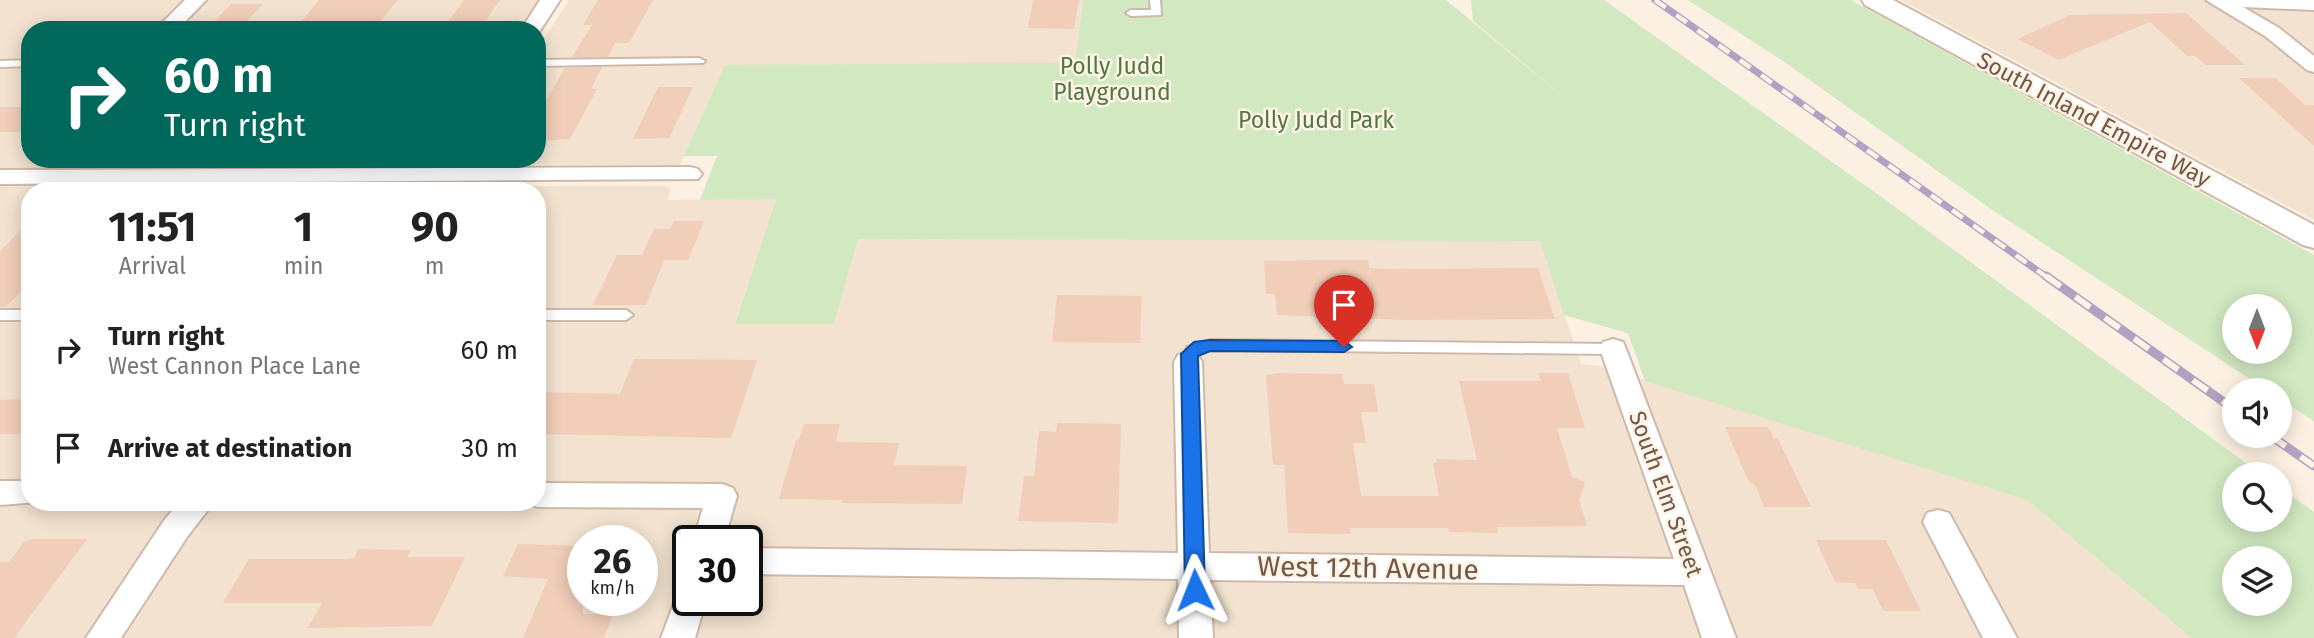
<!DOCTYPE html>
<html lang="en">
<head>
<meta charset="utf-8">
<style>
  body { margin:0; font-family:"Fira Sans",sans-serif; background:#f2f2f2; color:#222; height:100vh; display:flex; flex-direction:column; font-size:26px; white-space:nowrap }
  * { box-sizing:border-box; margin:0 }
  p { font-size:23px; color:#767676 }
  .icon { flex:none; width:38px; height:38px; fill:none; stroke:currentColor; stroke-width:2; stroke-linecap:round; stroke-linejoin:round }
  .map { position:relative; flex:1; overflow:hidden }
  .drawer { position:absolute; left:21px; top:182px; width:525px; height:329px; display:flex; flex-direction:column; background:#fff; border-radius:28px; box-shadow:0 4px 18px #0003 }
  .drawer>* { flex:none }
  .guide { position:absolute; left:21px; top:21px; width:525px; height:147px; border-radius:28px; box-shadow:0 4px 18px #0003; background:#00695c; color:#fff; overflow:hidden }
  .needle { width:46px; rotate:180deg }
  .controls { position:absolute; left:2222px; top:294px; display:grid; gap:14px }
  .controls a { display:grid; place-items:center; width:70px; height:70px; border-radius:50%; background:#fff; box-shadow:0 4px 18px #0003; font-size:35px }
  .speed { position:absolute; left:567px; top:525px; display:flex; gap:14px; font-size:35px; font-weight:700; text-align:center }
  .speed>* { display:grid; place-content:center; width:91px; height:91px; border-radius:50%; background:#fff; box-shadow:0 4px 18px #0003; line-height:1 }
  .speed small { font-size:18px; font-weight:400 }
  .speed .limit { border:4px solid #111; border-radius:10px; background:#fff; color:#111 }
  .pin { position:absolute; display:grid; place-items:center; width:60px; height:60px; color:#fff; margin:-72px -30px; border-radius:50% 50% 50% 0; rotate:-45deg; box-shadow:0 0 7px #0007 }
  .pin .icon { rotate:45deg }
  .me { position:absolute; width:77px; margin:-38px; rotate:358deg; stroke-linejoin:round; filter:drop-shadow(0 0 5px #0008) }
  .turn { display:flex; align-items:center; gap:24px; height:147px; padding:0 28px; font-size:32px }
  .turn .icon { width:91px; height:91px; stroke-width:2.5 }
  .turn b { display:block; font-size:49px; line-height:60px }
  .eta { display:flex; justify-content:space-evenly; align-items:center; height:119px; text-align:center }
  .eta b { font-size:42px; font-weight:700; line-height:49px }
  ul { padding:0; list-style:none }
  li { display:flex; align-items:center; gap:21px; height:98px; padding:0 28px }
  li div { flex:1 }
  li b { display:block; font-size:26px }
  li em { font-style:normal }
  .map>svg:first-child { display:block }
  .residential { fill:#f2e2cf; fill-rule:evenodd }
  .green { fill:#d1e8c0; fill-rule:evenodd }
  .building { fill:#f0ceb9 }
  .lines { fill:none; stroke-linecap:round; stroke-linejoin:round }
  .service-casing { stroke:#cebaab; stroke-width:4 }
  .minor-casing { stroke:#cebaab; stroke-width:4 }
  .tertiary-casing { stroke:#cebaab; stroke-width:4 }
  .service { fill:#fff; fill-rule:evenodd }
  .minor { fill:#fff; fill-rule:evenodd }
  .tertiary { fill:#fff; fill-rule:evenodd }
  .rail-far1-casing { stroke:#b2a1c3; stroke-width:7 }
  .rail-casing { stroke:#b2a1c3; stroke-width:9 }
  .rail-far1 { stroke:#fef4e6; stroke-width:4.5; stroke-dasharray:13; stroke-linecap:butt }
  .rail { stroke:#fef4e6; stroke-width:6; stroke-dasharray:18; stroke-linecap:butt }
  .route { fill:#1a73e8; stroke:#114b97; stroke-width:2 }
  .labels { text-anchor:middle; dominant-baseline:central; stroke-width:5; stroke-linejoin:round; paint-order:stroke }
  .park-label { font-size:23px; fill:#537742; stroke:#fef4e6 }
  .street-label { font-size:23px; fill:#715649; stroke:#fef4e6 }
  .near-street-label { font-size:28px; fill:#715649; stroke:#fef4e6 }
</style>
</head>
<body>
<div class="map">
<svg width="2314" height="638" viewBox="0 0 2314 638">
  <rect width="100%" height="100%" fill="#fbf0e1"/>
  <g class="residential">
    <path d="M0 0H538L518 30H30V159H431L414 186H666L671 189 667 200 776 199 735 323 834 324 858 239 1540 241 1581 364 1600 366 2027 500 2192 638H0ZM30 191H537V502H30ZM583 541H642V600H583ZM688 541H747V600H688Z"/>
    <polygon points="569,0 1083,0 1075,64 725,65 680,165 474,164 469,159 537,159 537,49"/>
    <polygon points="1901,0 2314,0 2314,220"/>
  </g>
  <g class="green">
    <path d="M1083 0H1446L1586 116 1473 21 1471 0H1604L1880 196 2261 474H2235V520H2280V488L2314 512V638H2192L2027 500 1645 381 1628 333 1564 315 1540 241 858 239 834 324H735L776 199 700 200 717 156H684L725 65 1075 63ZM2235 558H2280V604H2235Z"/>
    <path d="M1688 0H1851L2314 255V421L2280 399V390H2267L1991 209 1783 61ZM2280 306V352H2235V306Z"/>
  </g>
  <g class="building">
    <polygon points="319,0 398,0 373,30 333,30 337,26 297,26"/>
    <polygon points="464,0 500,0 479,30 442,30"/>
    <polygon points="598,0 653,0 629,43 615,43 608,57 572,57 592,25 583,25"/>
    <polygon points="1033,0 1079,0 1074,29 1028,28"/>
    <polygon points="231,4 263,4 239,30 206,30"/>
    <polygon points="2186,13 2245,65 2206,65 2195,56 2187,56 2150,22 2058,60 2018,39 2070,15"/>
    <polygon points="602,67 591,89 597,89 570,139 537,141 537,116 565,68"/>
    <polygon points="2239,78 2276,78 2305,105 2314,105 2314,146"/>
    <polygon points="658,87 693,87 669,138 633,139"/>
    <rect x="0" y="107" width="30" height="25"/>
    <polygon points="30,221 30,282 6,307 0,307 0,251"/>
    <polygon points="674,221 704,221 688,260 664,260 646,305 593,305 617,255 642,255 654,229 670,229"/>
    <polygon points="1322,260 1368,260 1369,268 1392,269 1538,268 1555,319 1406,320 1277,315 1275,294 1266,294 1264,261"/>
    <polygon points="1057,295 1142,296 1140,343 1052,342"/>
    <polygon points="634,359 757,360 731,438 537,434 537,392 620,394"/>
    <polygon points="1277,373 1342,374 1344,384 1374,384 1378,412 1361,412 1366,443 1353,443 1361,496 1439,496 1433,463 1437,463 1436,459 1477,460 1459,381 1541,381 1538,373 1568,373 1585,428 1557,428 1572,477 1585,482 1579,500 1587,526 1497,527 1498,533 1449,532 1448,528 1350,528 1351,534 1288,533 1284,465 1273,465 1266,375"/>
    <polygon points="30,399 30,434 0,434 0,400"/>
    <polygon points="1057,423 1121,424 1118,523 1018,521 1024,476 1034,476 1039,431 1056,432"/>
    <polygon points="804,424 840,424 836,441 839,442 899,443 894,465 967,466 962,504 842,503 842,500 779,499 796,440 799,440"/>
    <polygon points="1725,427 1768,427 1774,439 1778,439 1811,507 1764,507 1756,486 1748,480"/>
    <polygon points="32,539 87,539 14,638 0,638 0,562 9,562 24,542"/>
    <polygon points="1816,540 1886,540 1921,611 1883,611 1873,589 1858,589 1855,583 1835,582"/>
    <polygon points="518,544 583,546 583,614 613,614 604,638 523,638 548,579 503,576"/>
    <polygon points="358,549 411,550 407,557 465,557 432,626 308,628 322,603 223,603 249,559 346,559 354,558"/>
  </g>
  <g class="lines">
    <g class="service-casing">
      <g id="service">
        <polygon points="1150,0 1160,0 1161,15 1131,16 1126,13 1131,10 1151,10"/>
        <polygon points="699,58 705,61 703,63 537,66 537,60"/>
        <polygon points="30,60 30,66 0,67 0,61"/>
        <rect x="0" y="310" width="30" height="10"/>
        <polygon points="537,310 626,310 633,315 626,320 537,320"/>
        <polygon points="1210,340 1613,344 1620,349 1613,354 1211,350 1198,354 1193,366 1183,366 1181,362 1187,347"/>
      </g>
    </g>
    <g class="minor-casing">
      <g id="minor">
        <polygon points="185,0 206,0 177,30 155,30"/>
        <polygon points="540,0 560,0 538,34 537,30 521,30"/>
        <polygon points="2206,0 2314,0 2314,10 2243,7 2279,28 2314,56 2314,72 2307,70 2265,36"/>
        <polygon points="690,167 698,169 702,174 698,179 0,184 0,170"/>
        <polygon points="1613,339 1623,342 1626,349 1736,638 1702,638 1684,585 1210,580 1213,638 1179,638 1178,579 747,574 747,548 1178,553 1174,362 1178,355 1188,352 1198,355 1202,362 1209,553 1674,559 1600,349 1603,342"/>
        <polygon points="0,481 30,481 30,502 38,502 0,505"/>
        <polygon points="537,483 722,484 733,488 737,496 724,541 693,541 703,508 537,507 526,502 537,502"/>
        <polygon points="180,502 214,502 187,537 121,638 86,638 165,519"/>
        <polygon points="1938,510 1949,513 2017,638 1983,638 1923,522 1927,513"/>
        <polygon points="688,587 688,600 706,600 695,638 661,638 679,590"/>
      </g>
    </g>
    <g class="tertiary-casing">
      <polygon id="tertiary" points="1862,0 1893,0 2314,225 2314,248 2303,245 1865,5"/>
    </g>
    <use href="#service" class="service"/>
    <use href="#minor" class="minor"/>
    <use href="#tertiary" class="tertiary"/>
    <g class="rail-far1-casing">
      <polyline id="rail-far1" points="1655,0 2048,278"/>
    </g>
    <g class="rail-casing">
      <g id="rail">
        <polyline points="2046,276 2235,410"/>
        <polyline points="2271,436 2314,466"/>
      </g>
    </g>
    <use href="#rail-far1" class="rail-far1"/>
    <use href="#rail" class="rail"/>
  </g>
  <polygon class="route" points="1210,340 1344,341 1352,347 1344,352 1210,351 1198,356 1205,590 1202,596 1195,598 1188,596 1185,590 1181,354 1194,342"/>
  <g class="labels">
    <g class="park-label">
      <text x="1112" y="66">Polly Judd<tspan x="1112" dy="26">Playground</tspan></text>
      <text x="1316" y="120">Polly Judd Park</text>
    </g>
    <g class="street-label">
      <text transform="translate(2094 119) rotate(28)">South Inland Empire Way</text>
      <text transform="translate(1666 494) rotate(70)">South Elm Street</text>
    </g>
    <g class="near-street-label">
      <text transform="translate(1368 568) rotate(1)">West 12th Avenue</text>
    </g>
  </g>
</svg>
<div class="controls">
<a><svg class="needle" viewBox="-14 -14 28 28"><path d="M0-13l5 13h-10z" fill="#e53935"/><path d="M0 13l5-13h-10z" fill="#767676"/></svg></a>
<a><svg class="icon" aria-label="sound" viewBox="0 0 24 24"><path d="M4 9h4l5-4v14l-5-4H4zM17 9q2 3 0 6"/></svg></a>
<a><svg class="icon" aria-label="search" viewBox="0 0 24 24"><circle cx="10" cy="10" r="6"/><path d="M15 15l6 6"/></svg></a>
<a><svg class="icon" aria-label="layers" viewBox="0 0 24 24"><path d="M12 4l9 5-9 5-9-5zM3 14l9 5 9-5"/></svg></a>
</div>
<div class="speed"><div>26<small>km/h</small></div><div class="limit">30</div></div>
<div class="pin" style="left:1344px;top:347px;background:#d93025"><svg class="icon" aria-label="arrive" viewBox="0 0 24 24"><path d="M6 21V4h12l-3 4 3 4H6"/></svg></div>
<svg class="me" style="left:1195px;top:590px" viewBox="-20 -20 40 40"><path d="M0-17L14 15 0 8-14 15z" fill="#1a73e8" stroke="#fff" stroke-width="4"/></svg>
<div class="guide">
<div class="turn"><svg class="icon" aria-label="right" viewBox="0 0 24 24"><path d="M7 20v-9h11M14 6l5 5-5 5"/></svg><div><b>60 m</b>Turn right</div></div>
</div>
<section class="drawer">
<div class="eta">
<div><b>11:51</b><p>Arrival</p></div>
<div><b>1</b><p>min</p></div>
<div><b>90</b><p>m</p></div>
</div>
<ul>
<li><svg class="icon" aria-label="right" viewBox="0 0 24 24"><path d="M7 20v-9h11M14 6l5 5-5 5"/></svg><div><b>Turn right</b><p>West Cannon Place Lane</p></div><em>60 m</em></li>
<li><svg class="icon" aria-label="arrive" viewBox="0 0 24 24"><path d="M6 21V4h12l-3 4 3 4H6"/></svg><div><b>Arrive at destination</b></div><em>30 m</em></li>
</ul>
</section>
</div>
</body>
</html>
